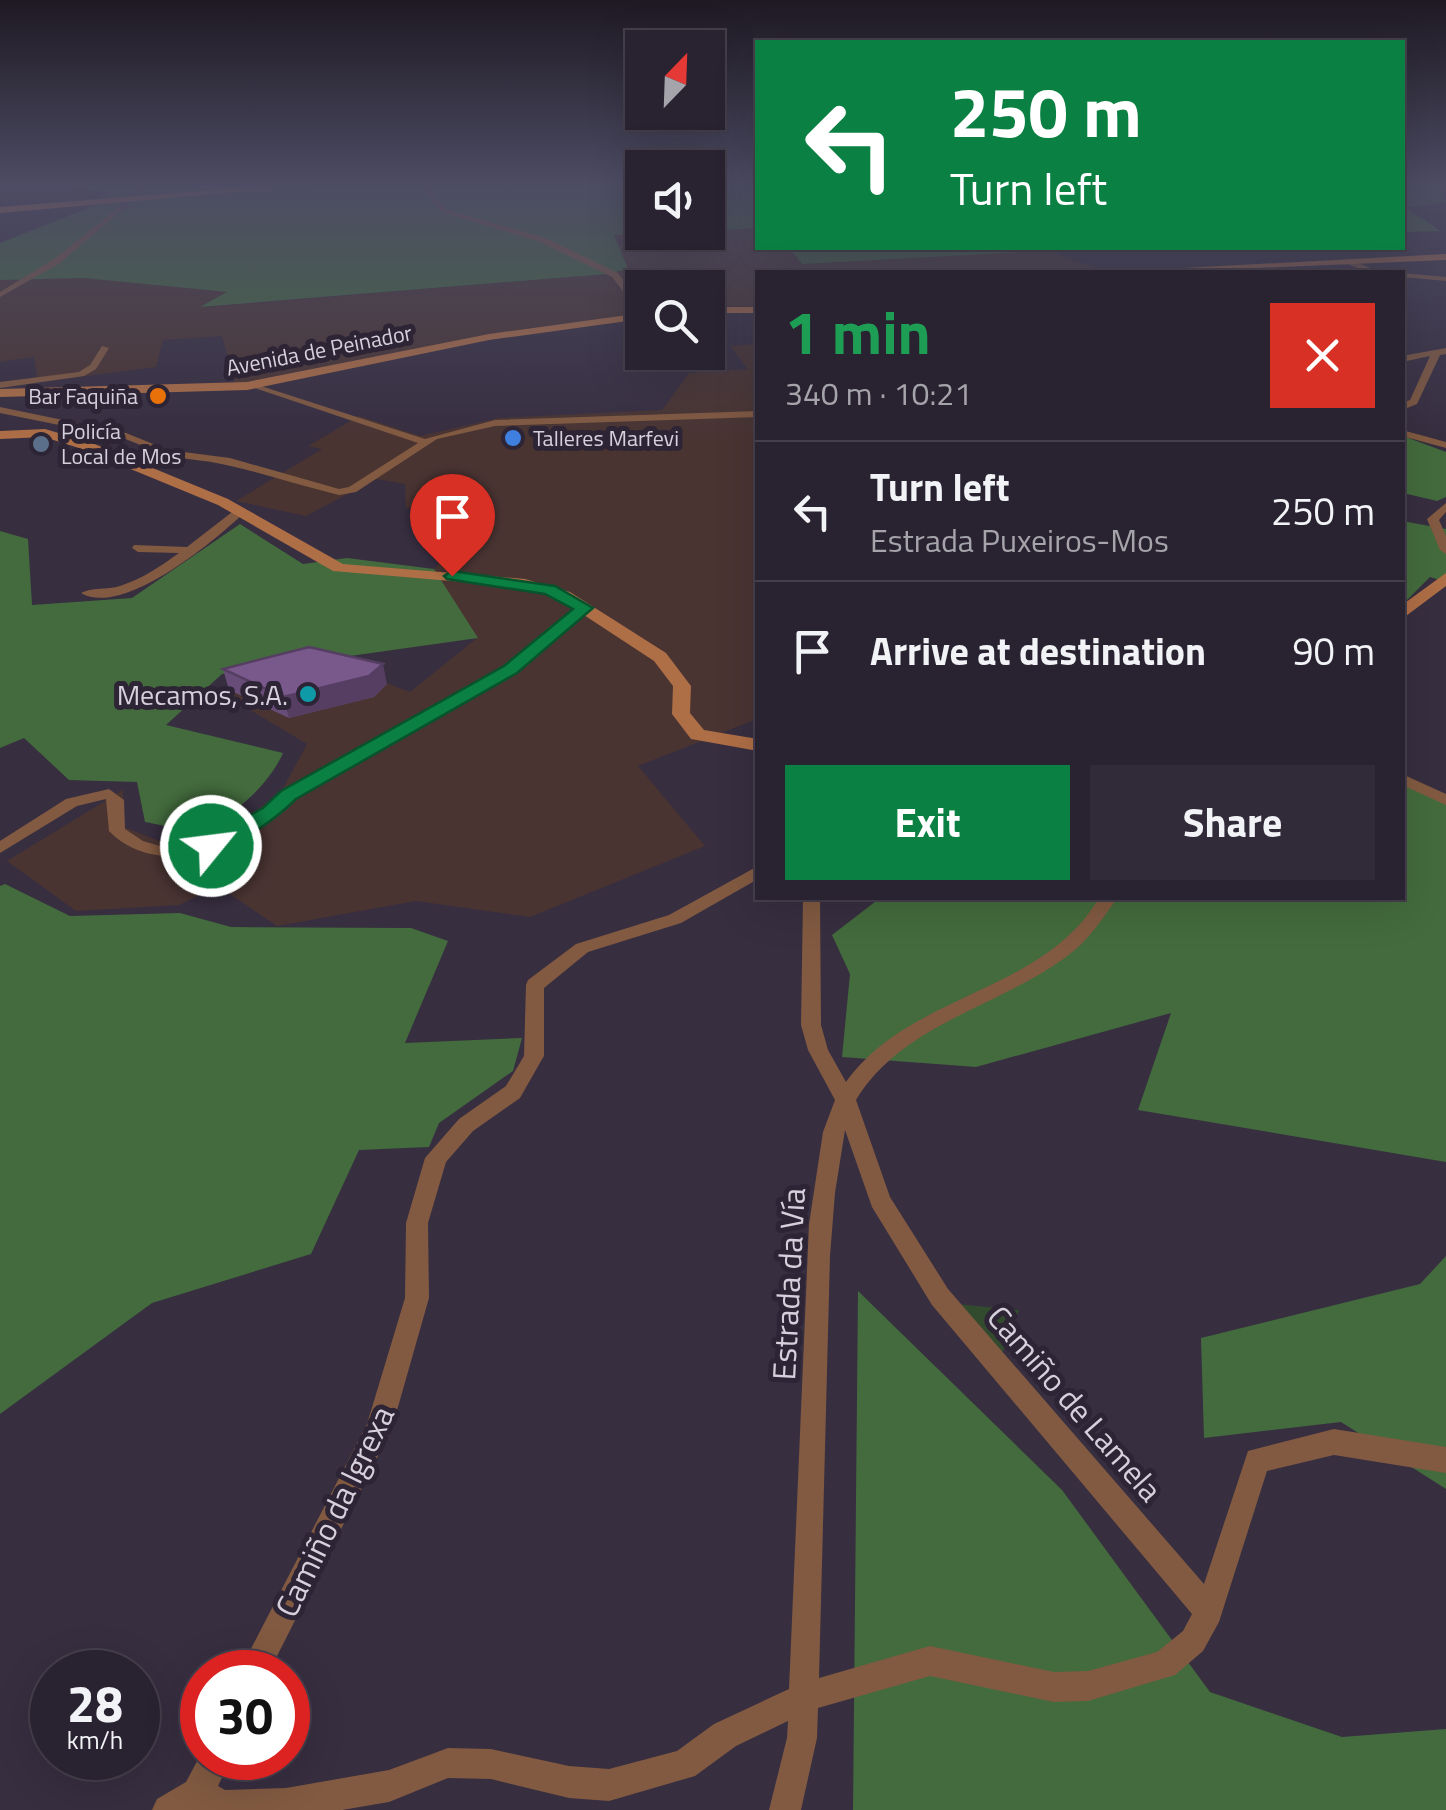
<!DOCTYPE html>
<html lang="en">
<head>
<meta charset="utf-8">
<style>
  body { margin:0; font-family:"Titillium Web",sans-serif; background:#312a38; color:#f1f3f6; height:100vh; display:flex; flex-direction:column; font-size:38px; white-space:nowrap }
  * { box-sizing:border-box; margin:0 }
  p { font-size:32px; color:#a5a4ab }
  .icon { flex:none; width:55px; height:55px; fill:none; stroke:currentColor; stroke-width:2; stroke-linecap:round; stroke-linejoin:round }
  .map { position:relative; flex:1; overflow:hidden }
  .details { position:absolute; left:755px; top:270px; width:650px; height:630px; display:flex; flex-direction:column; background:#292230; border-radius:0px; box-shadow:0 10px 40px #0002,0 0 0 2px #453f4c }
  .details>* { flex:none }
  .guide { position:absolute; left:755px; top:40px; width:650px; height:210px; border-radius:0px; box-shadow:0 10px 40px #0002,0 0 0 2px #453f4c; background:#0b8043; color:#fff; overflow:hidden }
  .needle { width:65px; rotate:23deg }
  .buttons { position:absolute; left:625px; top:30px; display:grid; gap:20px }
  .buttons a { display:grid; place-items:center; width:100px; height:100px; border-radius:0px; background:#292230; box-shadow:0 10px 40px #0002,0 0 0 2px #453f4c; font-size:50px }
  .speed { position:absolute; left:30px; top:1650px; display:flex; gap:20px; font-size:50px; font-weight:700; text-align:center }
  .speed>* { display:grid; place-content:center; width:130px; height:130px; border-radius:50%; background:#292230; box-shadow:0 10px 40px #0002,0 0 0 2px #453f4c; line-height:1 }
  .speed small { font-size:25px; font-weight:400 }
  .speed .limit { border:15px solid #d22; background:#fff; color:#111 }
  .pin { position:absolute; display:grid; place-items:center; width:85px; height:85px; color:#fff; margin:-102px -42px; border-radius:50% 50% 50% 0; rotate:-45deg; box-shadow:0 0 10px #0007 }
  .pin .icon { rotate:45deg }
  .me { position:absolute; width:110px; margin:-55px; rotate:61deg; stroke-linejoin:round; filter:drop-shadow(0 0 8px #0008) }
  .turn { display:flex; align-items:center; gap:35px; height:210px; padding:0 30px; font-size:45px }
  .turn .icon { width:130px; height:130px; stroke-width:2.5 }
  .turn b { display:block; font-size:70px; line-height:85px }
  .round { display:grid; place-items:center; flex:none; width:105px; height:105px; border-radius:0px; background:#312a38 }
  .head { display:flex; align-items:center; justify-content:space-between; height:170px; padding:0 30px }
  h1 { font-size:60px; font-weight:700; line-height:75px; color:#1e9e55 }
  .cta { display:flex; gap:20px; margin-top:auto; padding:20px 30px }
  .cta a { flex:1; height:115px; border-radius:0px; background:#0b8043; color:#fff; font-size:40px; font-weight:700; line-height:115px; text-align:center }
  .cta a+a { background:#312a38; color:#f1f3f6 }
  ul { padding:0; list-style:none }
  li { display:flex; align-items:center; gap:30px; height:140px; padding:0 30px; border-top:2px solid #453f4c }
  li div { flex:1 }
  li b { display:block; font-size:38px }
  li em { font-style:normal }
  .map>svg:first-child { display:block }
  .industrial { fill:#493432 }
  .green { fill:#324b2e }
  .forest { fill:#436b3d }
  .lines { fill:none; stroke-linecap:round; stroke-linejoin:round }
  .street-tunnel { stroke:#4f4657; stroke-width:8; stroke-dasharray:8 4; stroke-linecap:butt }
  .street { fill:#825a41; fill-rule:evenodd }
  .secondary { fill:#ae6e46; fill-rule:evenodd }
  .highway { fill:#ee8b4a; fill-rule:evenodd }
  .wall { fill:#684d78 }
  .shaded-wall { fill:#553e62 }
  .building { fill:#79598c; stroke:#553e62; stroke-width:2.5 }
  .route { fill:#0b8043; stroke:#07532c; stroke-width:2.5 }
  .food-dot { fill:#e8710a; stroke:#2d2435; stroke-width:4 }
  .shop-dot { fill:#3f7fe0; stroke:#2d2435; stroke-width:4 }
  .service-dot { fill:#5c6f8a; stroke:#2d2435; stroke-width:4 }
  .culture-dot { fill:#0f9aa8; stroke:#2d2435; stroke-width:4 }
  .labels { text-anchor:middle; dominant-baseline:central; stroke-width:10; stroke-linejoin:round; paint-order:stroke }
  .far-street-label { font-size:22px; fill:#d6d0dc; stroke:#2d2435 }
  .far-poi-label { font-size:22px; fill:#d6d0dc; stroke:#2d2435; text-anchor:start }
  .poi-label { font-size:28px; fill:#d6d0dc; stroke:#2d2435; text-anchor:end }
  .near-street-label { font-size:32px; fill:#d6d0dc; stroke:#2d2435 }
</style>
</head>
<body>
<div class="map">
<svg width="1446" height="1810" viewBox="0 0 1446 1810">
  <rect width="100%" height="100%" fill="#372e40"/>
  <g class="industrial">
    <polygon points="757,228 758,248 789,248 802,264 1047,250 1107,272 758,272 757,307 708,306 708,288 642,288 642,313 504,333 336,368 235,384 222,336 163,340 156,367 38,382 34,357 0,362 0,280 84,278 228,292 205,307 607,274 614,235"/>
    <polygon points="757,344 757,719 638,766 705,846 530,917 416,901 277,926 218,886 179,905 76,911 7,861 123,790 124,827 167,844 239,823 281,792 307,744 217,690 332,662 410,692 477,638 434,569 464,535 466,507 406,508 405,484 376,479 306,516 236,501 322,449 308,446 359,416 420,436 499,418 662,410 689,373 748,369 730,346"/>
  </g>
  <polygon class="green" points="957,1304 1019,1310 1003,1352 985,1346"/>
  <g class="forest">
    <polygon points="62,185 642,185 642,232 673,233 614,235 628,269 607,274 200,307 227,292 84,278 0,280 0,243 86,209 109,193"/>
    <polygon points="708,185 757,185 757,228 708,231"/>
    <polygon points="1402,185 1446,185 1442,193 1446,202 1406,208 1441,231 1403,232"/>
    <polygon points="789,248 1096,248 802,264"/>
    <polygon points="1403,436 1446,452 1446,497 1437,501 1403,493"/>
    <polygon points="1402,521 1446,529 1446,582 1430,577 1402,605"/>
    <path d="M240 524 303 564 347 558 434 569 478 638 222 674 166 725 283 753C269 785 229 823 193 829 180 831 159 824 145 822L137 782 69 780 24 738 0 748V531L28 539 32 605 132 598Z"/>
    <polygon points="1403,780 1446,801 1446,1162 1138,1110 1171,1013 976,1067 842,1057 850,974 832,935 880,898 1402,898"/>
    <polygon points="5,884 70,916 180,913 231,927 411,928 448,941 405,1043 522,1038 513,1071 439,1123 429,1147 359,1150 311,1254 152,1303 0,1414 0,886"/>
    <polygon points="1446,1256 1446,1489 1341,1422 1204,1438 1201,1338 1420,1284"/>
    <polygon points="858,1291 1062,1490 1210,1692 1342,1737 1446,1729 1446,1810 853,1810"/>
  </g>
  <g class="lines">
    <polyline class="street-tunnel" points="121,208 138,192"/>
    <g class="street">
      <polygon points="140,185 146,185 140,193 136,193"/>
      <polygon points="419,185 425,185 446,210 546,238 618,273 642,305 642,312 639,312 612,277 540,242 442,212"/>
      <polygon points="119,207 124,208 60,263 0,297 0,292 54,259"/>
      <polygon points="1348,259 1376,270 1377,272 1368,272 1345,263"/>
      <polygon points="1402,273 1446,277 1446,281 1402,277"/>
      <polygon points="102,346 109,348 96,369 84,376 0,388 0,382 79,372 90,365"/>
      <polygon points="1446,348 1446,354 1440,355 1417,404 1402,410 1402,403 1410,400 1430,356 1402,362 1402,356"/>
      <path d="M252 383 425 439 495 420 758 411V417L495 426 437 439 356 492 339 495C262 476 198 447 117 462L112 459 113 457 153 450 123 438 0 413V407L126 433 168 450 230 458 339 489 349 487 418 443 252 387Z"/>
      <polygon points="1402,430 1446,442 1446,448 1402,436"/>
      <polygon points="1446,503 1446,512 1439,520 1446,536 1446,554 1440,550 1427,519"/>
      <path d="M236 509 246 511C216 540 123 618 81 593 92 587 107 590 120 586 142 579 161 566 179 553L138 552 132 548 134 545 187 547Z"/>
      <path d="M584 604 589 605V611C564 632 539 657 512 675 443 719 368 753 299 796 266 816 250 840 208 851 174 861 135 858 109 831L106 799 77 806 0 853V841L66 799 109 789 124 800 125 829 143 841 160 846H183L224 834 246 821 283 792 505 667Z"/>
      <polygon points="1402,774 1446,794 1446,805 1402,785"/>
      <polygon points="758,866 758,879 681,923 588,952 544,988 544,1056 541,1061 520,1098 473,1131 446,1162 428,1223 429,1298 392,1428 269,1672 239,1672 367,1424 405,1298 406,1223 425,1158 459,1119 506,1086 524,1056 526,985 528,980 576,944 669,915"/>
      <path d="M803 898H820L821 1025 828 1050 846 1082C904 1001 1017 995 1081 923 1088 915 1094 906 1099 898H1117C1102 920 1088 941 1066 957 998 1007 902 1024 856 1100L890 1197 948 1289 1204 1584 1248 1451 1334 1429 1446 1447V1473L1334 1455 1267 1471 1219 1622 1203 1651 1175 1675 1088 1701 1054 1702 930 1676 818 1708 817 1738 801 1810H769L787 1738 788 1721 736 1746 695 1776 609 1801 569 1798 491 1779 448 1778 389 1802 342 1810H152L157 1799 186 1782 202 1752V1758H231L218 1786 225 1790 286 1788 389 1770 448 1748 491 1749 569 1766 609 1769 677 1751 714 1724 789 1689 809 1224 823 1132 835 1100 808 1050 801 1025ZM845 1130 872 1207 932 1305 1192 1614 1183 1631 1157 1652 1088 1671 1054 1672 930 1646 819 1678 830 1256 835 1193Z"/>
    </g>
    <g class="secondary">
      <polygon points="1446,254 1446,260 1160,272 1165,269"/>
      <rect x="708" y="307" width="50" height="6"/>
      <polygon points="642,313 642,319 489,340 247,390 0,397 0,389 247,382 489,334"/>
      <polygon points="45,429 92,443 228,499 343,564 525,579 570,592 666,653 691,686 690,713 704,730 758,739 758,751 691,739 672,714 673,686 654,661 558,598 524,589 475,583 333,571 218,505 82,449 44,437 0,439 0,431"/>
      <polygon points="1446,573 1446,586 1402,619 1402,605"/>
    </g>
    <polygon class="highway" points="276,185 316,185 0,213 0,207"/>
  </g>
  <polygon class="wall" points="223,669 387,684 374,697 289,718 229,690"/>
  <polygon class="shaded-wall" points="383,664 387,684 374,697 289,718 283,697"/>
  <polygon class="building" points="309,647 383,664 369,676 283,697 223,669"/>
  <linearGradient id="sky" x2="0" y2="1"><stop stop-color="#1e1923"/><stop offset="0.42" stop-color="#4d4c64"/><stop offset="1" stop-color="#4d4c64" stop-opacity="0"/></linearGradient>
  <rect width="1446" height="438" fill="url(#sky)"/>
  <path class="route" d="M452 571 555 586 593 608 517 673 296 799C279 816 227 856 204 850V841L263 808 281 791 504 666 573 609 545 594 447 579 444 576Z"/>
  <circle class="food-dot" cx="158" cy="396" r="10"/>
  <circle class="shop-dot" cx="513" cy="438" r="10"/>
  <circle class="service-dot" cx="41" cy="444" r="10"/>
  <circle class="culture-dot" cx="308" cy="694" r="10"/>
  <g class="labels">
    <g class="far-street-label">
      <text transform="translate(319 350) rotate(-11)">Avenida de Peinador</text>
    </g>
    <g class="far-poi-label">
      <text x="138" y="396" text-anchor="end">Bar Faquiña</text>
      <text x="61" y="431">Policía<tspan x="61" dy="25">Local de Mos</tspan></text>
      <text x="533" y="438">Talleres Marfevi</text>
    </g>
    <g class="poi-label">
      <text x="288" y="694">Mecamos, S.A.</text>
    </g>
    <g class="near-street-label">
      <text transform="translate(788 1284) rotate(-87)">Estrada da Vía</text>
      <text transform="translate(1075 1403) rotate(49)">Camiño de Lamela</text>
      <text transform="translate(334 1511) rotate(-64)">Camiño da Igrexa</text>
    </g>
  </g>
</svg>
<div class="buttons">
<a><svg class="needle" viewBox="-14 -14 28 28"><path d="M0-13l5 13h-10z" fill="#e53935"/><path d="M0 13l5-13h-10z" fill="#a5a4ab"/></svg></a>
<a><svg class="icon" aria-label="sound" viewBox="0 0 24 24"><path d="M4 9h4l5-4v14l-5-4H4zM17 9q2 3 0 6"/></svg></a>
<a><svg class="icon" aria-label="search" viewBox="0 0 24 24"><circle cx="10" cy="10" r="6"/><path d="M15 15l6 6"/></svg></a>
</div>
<div class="speed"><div>28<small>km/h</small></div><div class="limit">30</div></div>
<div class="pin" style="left:452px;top:576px;background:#d93025"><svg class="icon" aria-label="arrive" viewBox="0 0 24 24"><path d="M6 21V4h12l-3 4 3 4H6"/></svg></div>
<svg class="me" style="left:211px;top:846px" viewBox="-20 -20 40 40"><circle r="17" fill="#0b8043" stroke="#fff" stroke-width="3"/><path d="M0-11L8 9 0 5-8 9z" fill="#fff"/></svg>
<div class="guide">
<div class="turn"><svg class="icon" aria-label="left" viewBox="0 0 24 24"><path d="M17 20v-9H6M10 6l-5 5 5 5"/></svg><div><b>250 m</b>Turn left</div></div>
</div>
<section class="details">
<div class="head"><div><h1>1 min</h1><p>340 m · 10:21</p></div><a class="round" style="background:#d93025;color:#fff"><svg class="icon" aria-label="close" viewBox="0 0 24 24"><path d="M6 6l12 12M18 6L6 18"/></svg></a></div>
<ul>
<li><svg class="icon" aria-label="left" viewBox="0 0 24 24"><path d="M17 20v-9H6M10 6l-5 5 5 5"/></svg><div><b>Turn left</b><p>Estrada Puxeiros-Mos</p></div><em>250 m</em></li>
<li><svg class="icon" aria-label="arrive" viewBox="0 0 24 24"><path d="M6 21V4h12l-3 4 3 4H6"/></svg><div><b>Arrive at destination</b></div><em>90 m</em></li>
</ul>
<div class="cta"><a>Exit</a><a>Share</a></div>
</section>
</div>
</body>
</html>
